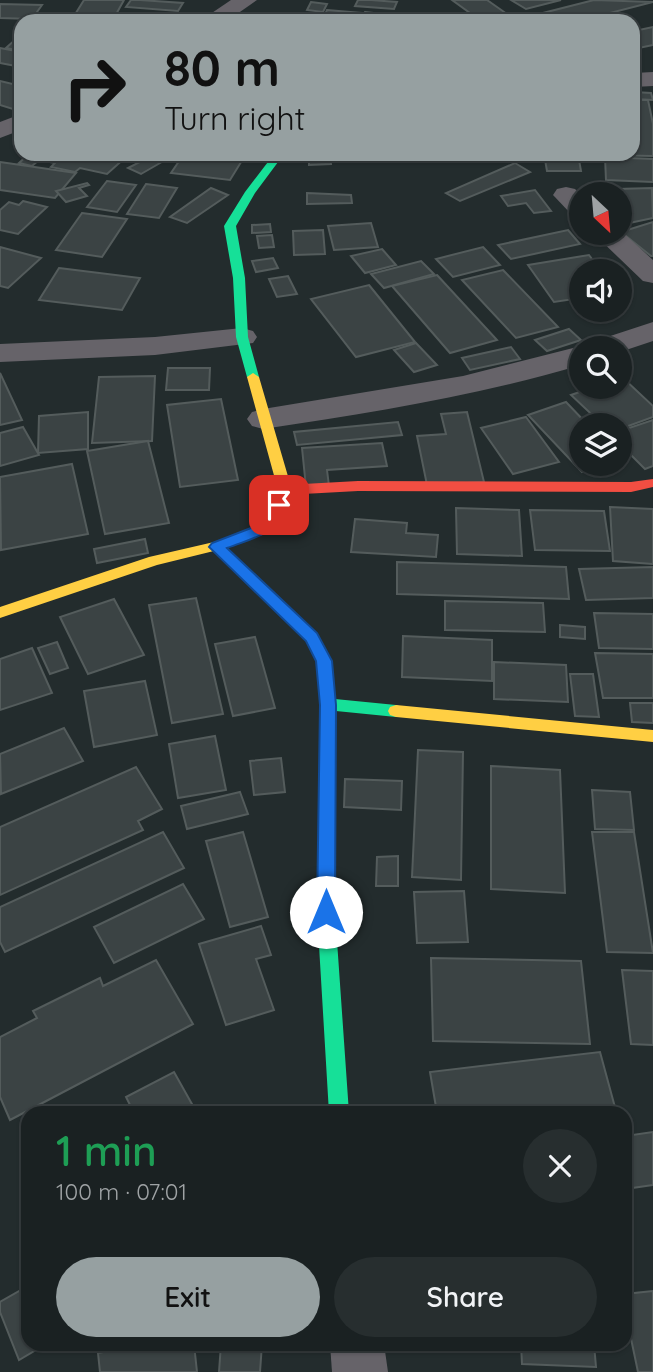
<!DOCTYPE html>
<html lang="en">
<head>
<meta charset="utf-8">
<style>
  body { margin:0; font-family:Quicksand,sans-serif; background:#272e2f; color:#f1f3f6; height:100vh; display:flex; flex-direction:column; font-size:26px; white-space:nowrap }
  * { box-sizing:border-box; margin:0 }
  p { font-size:23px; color:#9fa3a5 }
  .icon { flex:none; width:38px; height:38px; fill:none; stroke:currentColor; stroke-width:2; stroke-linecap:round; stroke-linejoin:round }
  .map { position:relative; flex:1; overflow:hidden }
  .details { position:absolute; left:21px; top:1106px; width:611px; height:245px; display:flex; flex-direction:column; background:#1a2122; border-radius:21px; box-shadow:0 2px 5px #0004,0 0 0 2px #383e40 }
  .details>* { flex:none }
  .banner { position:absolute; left:14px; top:14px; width:626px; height:147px; border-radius:21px; box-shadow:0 2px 5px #0004,0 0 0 2px #383e40; background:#96a0a1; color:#111; overflow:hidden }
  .needle { width:46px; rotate:154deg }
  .buttons { position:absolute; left:569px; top:182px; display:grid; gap:14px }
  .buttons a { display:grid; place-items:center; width:63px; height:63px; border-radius:50%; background:#1a2122; box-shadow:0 2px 5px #0004,0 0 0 2px #383e40; font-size:35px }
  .pin { position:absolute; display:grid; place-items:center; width:60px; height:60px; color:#fff; margin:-30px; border-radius:14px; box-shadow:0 4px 10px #0006 }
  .me { position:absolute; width:77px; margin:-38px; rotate:0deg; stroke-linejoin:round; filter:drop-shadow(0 0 5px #0008) }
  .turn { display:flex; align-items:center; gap:24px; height:147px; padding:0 35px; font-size:32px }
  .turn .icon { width:91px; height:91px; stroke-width:2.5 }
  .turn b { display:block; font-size:49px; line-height:60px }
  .round { display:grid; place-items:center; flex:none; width:74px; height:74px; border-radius:37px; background:#272e2f }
  .head { display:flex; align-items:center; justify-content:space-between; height:119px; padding:0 35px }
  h1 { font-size:42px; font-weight:600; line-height:52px; color:#1e9e55 }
  .cta { display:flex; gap:14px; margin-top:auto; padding:14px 35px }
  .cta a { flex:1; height:80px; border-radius:42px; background:#96a0a1; color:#111; font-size:28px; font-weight:600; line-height:80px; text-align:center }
  .cta a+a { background:#272e2f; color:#f1f3f6 }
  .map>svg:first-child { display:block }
  .building { fill:#3b4344; stroke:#545c5c; stroke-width:2 }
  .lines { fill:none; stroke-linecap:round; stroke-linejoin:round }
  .street { fill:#666369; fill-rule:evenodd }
  .fast { fill:#16e098; fill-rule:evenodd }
  .slow { fill:#ffcf43; fill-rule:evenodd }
  .jam { fill:#f24e42; fill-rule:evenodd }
  .route { fill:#1a73e8; stroke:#114b97; stroke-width:2 }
</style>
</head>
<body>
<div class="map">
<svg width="653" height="1372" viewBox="0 0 653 1372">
  <rect width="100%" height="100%" fill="#232c2d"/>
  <g class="building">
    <polygon points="84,0 124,0 114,18 74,16"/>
    <polygon points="131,0 140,0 183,3 178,11 126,7"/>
    <polygon points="358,0 371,0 397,2 394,9 355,6"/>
    <polygon points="452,0 487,0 517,21 481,21"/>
    <polygon points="511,0 561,0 526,9"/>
    <polygon points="594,0 653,2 579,21 538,21 531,16"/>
    <polygon points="311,2 327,4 323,12 307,10"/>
    <polygon points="0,4 42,5 32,19 0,18"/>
    <polygon points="327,10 361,13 358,21 322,21"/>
    <polygon points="365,12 392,15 389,21 360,21"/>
    <polygon points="653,27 653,45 634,49 634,31"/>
    <polygon points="17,38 21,39 21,51 6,48"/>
    <polygon points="0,48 21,52 21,67 0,63"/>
    <polygon points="0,81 21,86 21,106 16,110 0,105"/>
    <polygon points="634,92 651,93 653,100 634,99"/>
    <polygon points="634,100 648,100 653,124 653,156 605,155 634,154"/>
    <polygon points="29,154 117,154 127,156 107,174 80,168 75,172 51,167 55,163 39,160 32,166 19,163"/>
    <polygon points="155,154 167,159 141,174 128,168"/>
    <polygon points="184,154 246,154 230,180 171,173"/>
    <polygon points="309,154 330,154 331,164 309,165"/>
    <rect x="335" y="154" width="31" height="4"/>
    <polygon points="544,154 578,154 581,171 547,171"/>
    <polygon points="605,157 653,159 653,182 606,180"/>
    <polygon points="0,162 76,173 55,198 0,190"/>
    <polygon points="515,163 530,172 460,201 446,193"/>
    <polygon points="107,181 136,185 117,212 87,207"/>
    <polygon points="87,183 89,185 79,188 87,196 66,202 56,191"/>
    <polygon points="146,184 177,188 159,218 127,214"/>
    <polygon points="211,188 228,195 187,223 170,217"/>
    <polygon points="652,188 653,218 620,225 620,194 585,194 581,190"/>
    <polygon points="535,190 551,211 534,213 526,203 508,206 501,196"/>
    <polygon points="307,193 351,195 352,203 307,204"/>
    <polygon points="23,201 47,207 18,234 0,230 0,210 9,202 19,205"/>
    <polygon points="82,213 127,219 102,257 56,250"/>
    <polygon points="653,222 653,256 651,256 621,232"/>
    <polygon points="371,223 378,247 334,250 328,226"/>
    <polygon points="270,224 271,232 252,233 252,225"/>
    <polygon points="323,230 325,254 294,255 293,231"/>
    <polygon points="568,230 580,244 511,259 498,245"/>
    <polygon points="272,235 274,247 259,248 257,236"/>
    <polygon points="0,247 41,258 8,288 0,286"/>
    <polygon points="483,247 500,265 453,277 436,259"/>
    <polygon points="382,249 396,265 365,273 351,256"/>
    <polygon points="589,255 601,271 581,271 581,298 554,302 528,265"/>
    <polygon points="273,258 278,268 256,272 252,261"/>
    <polygon points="421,261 434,274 384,288 371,274"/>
    <polygon points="59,268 140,278 122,310 39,300"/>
    <polygon points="503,270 558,327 516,338 462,280"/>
    <polygon points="437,275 497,340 450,353 392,286"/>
    <polygon points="288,276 297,294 277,297 269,279"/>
    <polygon points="369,285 415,342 356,357 311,299"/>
    <polygon points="569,329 581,340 547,351 535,340"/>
    <polygon points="416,343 437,365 414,372 394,350"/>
    <polygon points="511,347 520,359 470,370 462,358"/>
    <polygon points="168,368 210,368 209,390 166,390"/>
    <polygon points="0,373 22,420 0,425"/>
    <polygon points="155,376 152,441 92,443 99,377"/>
    <polygon points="622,377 653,406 653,417 620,429 620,425 603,425 571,395 594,387 620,387 620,378"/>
    <polygon points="221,399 238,480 180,487 167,405"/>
    <polygon points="566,402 588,425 581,425 581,464 605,464 582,472 528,415"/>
    <polygon points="88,412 88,449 38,453 39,416"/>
    <polygon points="467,412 484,482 427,485 417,436 446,434 441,414"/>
    <polygon points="526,417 559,462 513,474 481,428"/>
    <polygon points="653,420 653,466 645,469 620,444 620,431"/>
    <polygon points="398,422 402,435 297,445 294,432"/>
    <polygon points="23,427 39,455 0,466 0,433"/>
    <polygon points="148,441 169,523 105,534 87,451"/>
    <polygon points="382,443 387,466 327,470 329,486 306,487 302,448"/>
    <polygon points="72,464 88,534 1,550 0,477"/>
    <polygon points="610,507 653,509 653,564 613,561"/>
    <polygon points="456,508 519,510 522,556 457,554"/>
    <polygon points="530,510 604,511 610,551 535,550"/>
    <polygon points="355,519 407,523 406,533 438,535 436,557 351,552"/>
    <polygon points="145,539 148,553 97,563 94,549"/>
    <polygon points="397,562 566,567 569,599 397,594"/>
    <polygon points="653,567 653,598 586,600 579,569"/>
    <polygon points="196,598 223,714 172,723 149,605"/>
    <polygon points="114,599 144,655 88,674 60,617"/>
    <polygon points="445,601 543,603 545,632 445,630"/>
    <polygon points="594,613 653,614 653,649 599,648"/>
    <polygon points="560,625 585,627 585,639 560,637"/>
    <polygon points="403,636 492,640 492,681 402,677"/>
    <polygon points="255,637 275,708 233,716 215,644"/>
    <polygon points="57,642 68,668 50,674 38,648"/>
    <polygon points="32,648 52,693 0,710 0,659"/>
    <polygon points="595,653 653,654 653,698 603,698"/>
    <polygon points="494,662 566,665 568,702 494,699"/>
    <polygon points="570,674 593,674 599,717 575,716"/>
    <polygon points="145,681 157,735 94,747 84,691"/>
    <polygon points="630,703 653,703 653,723 632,722"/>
    <polygon points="64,728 83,761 1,794 0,754"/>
    <polygon points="215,736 226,790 178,798 169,744"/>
    <polygon points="418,750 463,752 461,880 412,877"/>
    <polygon points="281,758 285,792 254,795 250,761"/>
    <polygon points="491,766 560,770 565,893 491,889"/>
    <polygon points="136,767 162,809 138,821 143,830 0,895 0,827"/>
    <polygon points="345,779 402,781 401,810 344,807"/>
    <polygon points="592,790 630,792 634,830 595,829"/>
    <polygon points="240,792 248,814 187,829 181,806"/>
    <polygon points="163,832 184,868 5,952 0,942 0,907"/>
    <polygon points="243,832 268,917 230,927 206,841"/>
    <polygon points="592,832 634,832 653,953 607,952"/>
    <polygon points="398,856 398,886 376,886 377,857"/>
    <polygon points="183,884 204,919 114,963 94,927"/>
    <polygon points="464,891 468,942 417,943 414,892"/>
    <polygon points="261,926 271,955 256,959 274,1010 226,1025 199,944"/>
    <polygon points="431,958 581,961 590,1044 433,1041"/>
    <polygon points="156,960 193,1024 10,1120 0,1097 0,1037 37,1018 33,1011 100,978 103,986"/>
    <polygon points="622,970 653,971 653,1045 631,1044"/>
    <polygon points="600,1052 616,1111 437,1113 430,1072"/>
    <polygon points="174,1072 197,1113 134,1113 126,1097"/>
    <polygon points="653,1132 653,1185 625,1189 625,1136"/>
    <polygon points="28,1286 28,1344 46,1344 19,1360 0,1312 0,1302"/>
    <polygon points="653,1291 653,1372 638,1372 625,1310 625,1294"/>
    <polygon points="144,1344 194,1344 197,1372 100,1372 98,1353"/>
    <polygon points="221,1344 262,1344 260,1372 219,1372"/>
    <polygon points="521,1344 594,1344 596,1367 522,1364"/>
  </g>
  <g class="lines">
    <g class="street">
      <polygon points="231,0 257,0 227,21 200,21"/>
      <polygon points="653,72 653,86 634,87 634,73"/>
      <polygon points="21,114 21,130 0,138 0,122"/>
      <polygon points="566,187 575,189 581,195 581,217 572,215 553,195 557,189"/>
      <polygon points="620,230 653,260 653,283 643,281 593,233 620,233"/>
      <path d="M653 322V341L620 352V348H581V365C477 396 370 413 263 429L252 426 247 419 252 412 263 409 463 376 581 346 588 348 592 342Z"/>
      <polygon points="242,328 253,331 257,337 253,343 155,355 0,362 0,344 155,337"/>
      <polygon points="330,1344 384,1344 388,1372 332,1372"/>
    </g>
    <g class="fast">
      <polygon points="274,154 284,154 255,193 236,226 245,278 248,337 259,377 253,381 247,377 236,337 233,278 224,226 245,192"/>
      <polygon points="217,541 222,543 317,633 332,661 335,699 396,705 402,707 404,711 402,715 396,717 336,711 335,912 349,1113 329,1113 317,912 320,704 316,661 306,640 212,549 210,546 212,543"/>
    </g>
    <g class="slow">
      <polygon points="253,373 259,377 292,490 278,523 262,535 222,549 157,565 0,618 0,607 149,557 214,542 252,529 267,517 278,490 247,377"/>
      <polygon points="396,705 653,730 653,742 396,717 390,715 388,711 390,707"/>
    </g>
    <polygon class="jam" points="653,479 653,487 631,492 358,491 285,495 278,490 285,485 358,481 631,482"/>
  </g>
  <path class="route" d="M279 500 286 505C275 536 255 537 227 548L317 633 332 661 336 705 335 912 332 918 326 920 320 918 317 912 320 705 316 661 306 641 209 547 212 543 251 528 267 518 274 502Z"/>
</svg>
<div class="buttons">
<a><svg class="needle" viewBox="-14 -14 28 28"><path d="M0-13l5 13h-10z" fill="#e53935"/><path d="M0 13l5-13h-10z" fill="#9fa3a5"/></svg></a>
<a><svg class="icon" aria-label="sound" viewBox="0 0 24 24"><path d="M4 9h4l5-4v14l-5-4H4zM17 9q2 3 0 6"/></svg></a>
<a><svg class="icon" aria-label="search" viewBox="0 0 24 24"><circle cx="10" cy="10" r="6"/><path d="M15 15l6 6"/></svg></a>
<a><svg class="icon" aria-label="layers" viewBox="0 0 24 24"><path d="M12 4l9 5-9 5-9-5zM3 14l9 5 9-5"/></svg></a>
</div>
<div class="pin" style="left:279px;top:505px;background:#d93025"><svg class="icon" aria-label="arrive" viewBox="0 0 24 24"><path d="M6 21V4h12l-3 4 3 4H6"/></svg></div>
<svg class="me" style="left:326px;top:912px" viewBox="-20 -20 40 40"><circle r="19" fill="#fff"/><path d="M0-13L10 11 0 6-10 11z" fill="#1a73e8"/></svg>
<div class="banner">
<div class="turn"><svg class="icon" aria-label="right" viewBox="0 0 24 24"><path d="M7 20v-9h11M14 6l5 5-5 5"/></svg><div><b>80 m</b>Turn right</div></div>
</div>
<section class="details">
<div class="head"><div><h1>1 min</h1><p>100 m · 07:01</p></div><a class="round"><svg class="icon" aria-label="close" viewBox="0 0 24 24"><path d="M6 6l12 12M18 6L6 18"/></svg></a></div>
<div class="cta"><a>Exit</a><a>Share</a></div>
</section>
</div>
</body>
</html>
